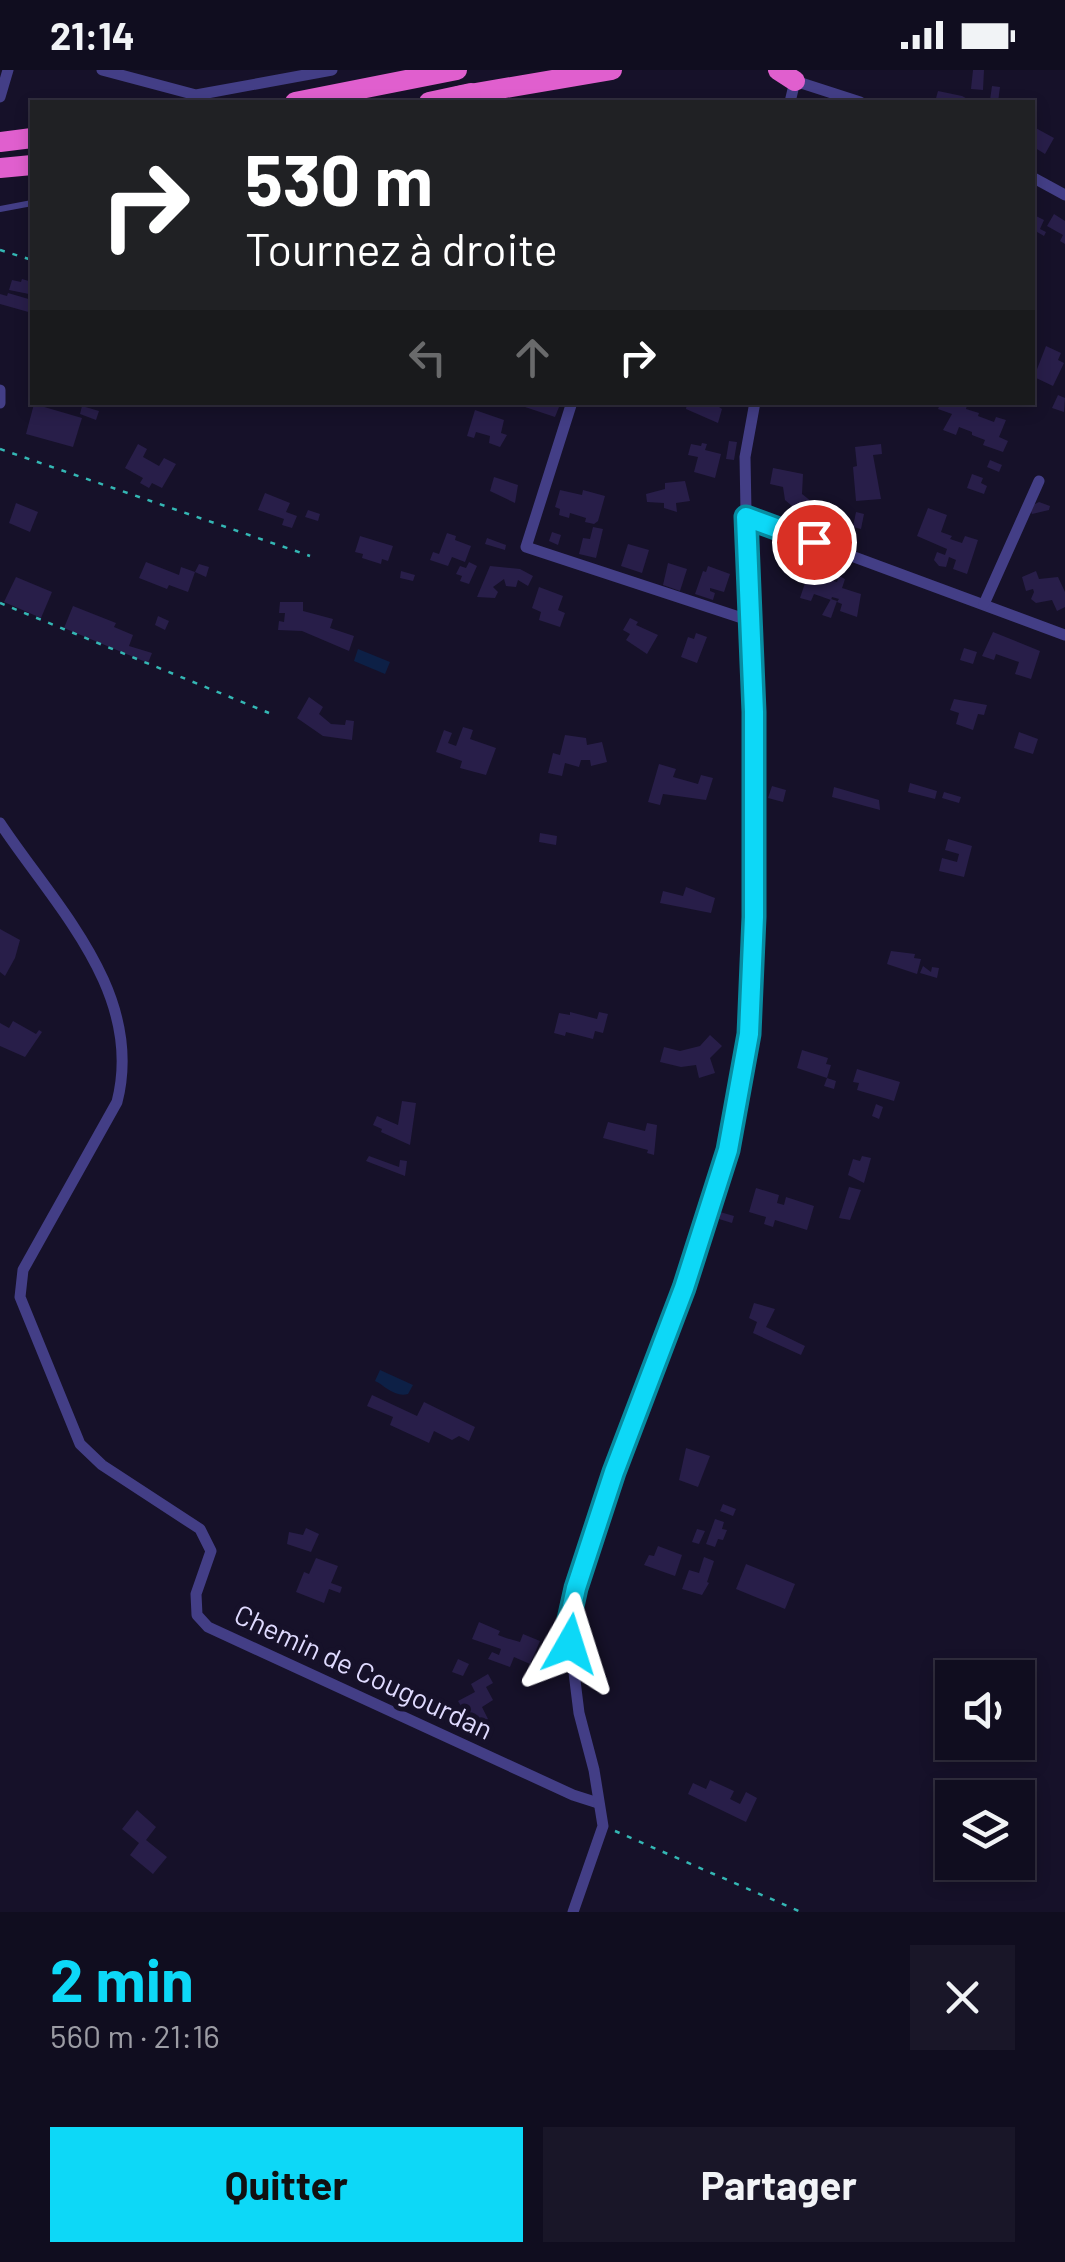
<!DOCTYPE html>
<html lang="fr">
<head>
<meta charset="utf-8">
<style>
  body { margin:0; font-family:Barlow,sans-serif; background:#191628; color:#f1f3f6; height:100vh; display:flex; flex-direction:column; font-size:38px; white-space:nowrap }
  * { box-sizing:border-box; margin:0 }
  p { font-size:32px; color:#9c9ca4 }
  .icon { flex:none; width:55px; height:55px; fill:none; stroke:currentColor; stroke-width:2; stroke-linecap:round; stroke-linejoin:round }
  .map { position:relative; height:1842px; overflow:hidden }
  .panel { display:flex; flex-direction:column; background:#100d1f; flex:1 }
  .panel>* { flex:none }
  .hud { position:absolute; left:30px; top:30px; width:1005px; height:305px; border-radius:0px; box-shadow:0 5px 15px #0003,0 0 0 2px #302d3d; background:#202124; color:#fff; overflow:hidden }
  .fabs { position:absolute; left:935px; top:1590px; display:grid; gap:20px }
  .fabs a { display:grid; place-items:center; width:100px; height:100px; border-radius:0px; background:#100d1f; box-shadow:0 5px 15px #0003,0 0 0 2px #302d3d; font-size:50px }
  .pin { position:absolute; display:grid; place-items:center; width:85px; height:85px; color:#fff; margin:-42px; border:5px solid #fff; border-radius:50%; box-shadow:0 2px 10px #0007 }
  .me { position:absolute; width:110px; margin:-55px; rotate:6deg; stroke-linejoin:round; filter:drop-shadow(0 0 8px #0008) }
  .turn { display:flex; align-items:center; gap:35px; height:210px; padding:0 50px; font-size:45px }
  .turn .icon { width:130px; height:130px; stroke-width:2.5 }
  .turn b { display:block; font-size:70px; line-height:85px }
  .lanes { display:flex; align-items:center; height:95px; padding:0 50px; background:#0003; justify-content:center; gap:50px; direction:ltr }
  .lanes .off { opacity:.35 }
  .round { display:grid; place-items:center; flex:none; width:105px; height:105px; border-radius:0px; background:#191628 }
  .summary { display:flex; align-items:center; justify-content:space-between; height:170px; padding:0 50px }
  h1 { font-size:60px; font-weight:700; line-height:75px; color:#0dd8f7 }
  .cta { display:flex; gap:20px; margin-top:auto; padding:20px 50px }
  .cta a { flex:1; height:115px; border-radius:0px; background:#0dd8f7; color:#111; font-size:40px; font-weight:700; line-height:115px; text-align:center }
  .cta a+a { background:#191628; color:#f1f3f6 }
  .status { display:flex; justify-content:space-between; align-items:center; height:70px; padding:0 50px; background:#100d1f; direction:ltr }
  .status svg { height:28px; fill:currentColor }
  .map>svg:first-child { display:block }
  .water { fill:#0d2046 }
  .building { fill:#281e49 }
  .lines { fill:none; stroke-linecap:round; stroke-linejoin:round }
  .path { stroke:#34b7b4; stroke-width:2.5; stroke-dasharray:5 8; stroke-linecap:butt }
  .service { stroke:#433e86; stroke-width:6 }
  .minor { stroke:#433e86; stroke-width:11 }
  .trunk { stroke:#e05fce; stroke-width:20 }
  .route-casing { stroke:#088ca1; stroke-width:25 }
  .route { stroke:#0dd8f7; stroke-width:18 }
  .labels { text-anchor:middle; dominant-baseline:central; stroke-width:10; stroke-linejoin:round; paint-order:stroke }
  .street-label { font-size:28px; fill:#dfdafe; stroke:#161129 }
</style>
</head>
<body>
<div class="status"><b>21:14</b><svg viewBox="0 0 49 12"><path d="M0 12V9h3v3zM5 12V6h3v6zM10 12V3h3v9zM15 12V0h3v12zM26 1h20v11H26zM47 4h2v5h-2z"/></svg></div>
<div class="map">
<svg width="1065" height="1842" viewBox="0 0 1065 1842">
  <rect width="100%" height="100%" fill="#161129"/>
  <g class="water">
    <polygon points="358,579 390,592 385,604 354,591"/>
    <path d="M380 1300 413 1315 408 1324C395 1328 384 1315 375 1311Z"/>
  </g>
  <g class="building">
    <polygon points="973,0 984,0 983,20 971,19"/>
    <polygon points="992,16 1000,17 998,32 990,30"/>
    <polygon points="938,21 962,26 973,32 935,32"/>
    <polygon points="1032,56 1054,68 1045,84 1032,76"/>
    <polygon points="1032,144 1044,150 1040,159 1046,162 1044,166 1032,159"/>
    <polygon points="1054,144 1065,151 1065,174 1060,171 1063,165 1047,156"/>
    <polygon points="22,209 32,212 29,224 9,220 12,210 21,212"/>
    <polygon points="8,223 32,230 32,243 0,234 0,224 7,226"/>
    <polygon points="1046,276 1061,283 1058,290 1064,293 1053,316 1034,307"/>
    <polygon points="1058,325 1065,328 1064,342 1052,338"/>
    <polygon points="544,332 559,337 555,347 516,334"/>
    <polygon points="687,332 720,332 719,337 722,339 718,353 686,339"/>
    <polygon points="941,332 968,332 966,339 979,343 978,346 994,352 996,347 1006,350 999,367 1008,371 1003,382 983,375 985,370 972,365 972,362 959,357 956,365 943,360 952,344 938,339"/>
    <polygon points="34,334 82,348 73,377 26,364"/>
    <polygon points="82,336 99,341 96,350 80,344"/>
    <polygon points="475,340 504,350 501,363 507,365 500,377 489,373 490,366 476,362 474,368 467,366"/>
    <polygon points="729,371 737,372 734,390 726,389"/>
    <polygon points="702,373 707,374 705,380 721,384 715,408 694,402 698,387 688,385 691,374 701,376"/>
    <polygon points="138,374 147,379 143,387 159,396 164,388 176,394 162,418 152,413 149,418 140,413 143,408 125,398"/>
    <polygon points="881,374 882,384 873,385 881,429 856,431 853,397 857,396 855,377"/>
    <polygon points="990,390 1002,395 999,402 987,397"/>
    <polygon points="773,398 803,404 802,424 822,440 812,453 785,430 783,417 770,414"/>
    <polygon points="972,404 983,408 981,413 987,416 984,424 967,418"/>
    <polygon points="494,407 518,415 515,433 490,421"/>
    <polygon points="685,411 690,431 676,433 677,442 664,438 664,433 647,432 646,424 665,419 665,413"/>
    <polygon points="560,420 582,425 583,420 605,426 598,451 594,454 585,452 586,448 570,443 569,448 559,445 560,439 555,437"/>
    <polygon points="265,423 290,433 286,442 297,446 292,458 282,455 284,449 258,440"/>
    <polygon points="1039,432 1050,436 1049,440 1032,444 1029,437"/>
    <polygon points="16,433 38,442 30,462 9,453"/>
    <polygon points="928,438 947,445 941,462 952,466 950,469 962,473 965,466 978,470 967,504 953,499 956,490 949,487 946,497 939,496 934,490 937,482 945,485 947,479 917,466"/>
    <polygon points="308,440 320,444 318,451 305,447"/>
    <polygon points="856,442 864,444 861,459 853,457"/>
    <polygon points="593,457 603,459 596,488 579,484 583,468 590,469"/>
    <polygon points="552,462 561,465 558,475 549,471"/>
    <polygon points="447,463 456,466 455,470 471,476 465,492 452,487 448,496 430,490 433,482 439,484"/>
    <polygon points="360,466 393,476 388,491 382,489 381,494 362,488 363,484 355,482"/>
    <polygon points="487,468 506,475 505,480 485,474"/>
    <polygon points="628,474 649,480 642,503 621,496"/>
    <polygon points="146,492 179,505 181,497 195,502 188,522 169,515 167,519 139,508"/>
    <polygon points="469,492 477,496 469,514 460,511 462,506 456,504 460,496 466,498"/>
    <polygon points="668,493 687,499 680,521 663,515"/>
    <polygon points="199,494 209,497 206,507 195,502"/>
    <polygon points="490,496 520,499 533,506 528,516 518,510 516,517 506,516 504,509 493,517 498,522 495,528 477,527"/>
    <polygon points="708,496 730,504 724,522 710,518 710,521 715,523 713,530 695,524 703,501 706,502"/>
    <polygon points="401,501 415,505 413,511 400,508"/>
    <polygon points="1036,501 1039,509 1058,507 1065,522 1065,537 1057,541 1052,530 1036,533 1031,529 1034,522 1033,519 1026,521 1022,507"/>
    <polygon points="808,504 837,512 839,506 845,509 842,518 861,524 857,547 840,541 842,534 837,532 839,529 832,527 831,530 814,524 811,531 800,528"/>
    <polygon points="16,507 52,522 41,548 4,532"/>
    <polygon points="539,517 563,526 558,540 565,543 560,557 539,550 541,542 532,538"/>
    <polygon points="831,529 837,531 831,548 822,545"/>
    <polygon points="280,532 303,532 303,541 333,549 330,558 354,566 349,581 302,561 278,560 279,551 284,552 285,543 279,543"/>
    <polygon points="73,536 116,553 114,557 133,565 129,576 152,583 148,593 64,558"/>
    <polygon points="158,546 169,551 165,560 155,555"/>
    <polygon points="630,548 638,552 636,555 658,565 647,584 626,570 630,564 623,560"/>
    <polygon points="993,562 1040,581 1031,609 1015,604 1019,592 996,584 994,590 982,586"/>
    <polygon points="696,563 707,567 697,593 681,587 688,567 694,569"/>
    <polygon points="964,578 977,582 973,594 960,590"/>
    <polygon points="309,627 323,637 319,644 331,654 345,655 346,650 354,651 352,670 323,666 297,648"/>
    <polygon points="954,629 987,635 984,645 978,644 973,660 956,654 959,643 950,640"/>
    <polygon points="463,657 473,660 470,669 496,678 486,705 460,698 462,691 436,682 444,660 452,663 448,673 456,676"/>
    <polygon points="1019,662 1038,669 1033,684 1014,678"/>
    <polygon points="565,665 586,668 587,675 602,672 607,692 591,696 590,690 581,690 579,697 565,693 562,706 548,703 553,683 560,685"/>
    <polygon points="659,694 676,699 673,707 698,714 701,705 713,708 706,730 663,724 660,735 648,732"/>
    <polygon points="910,713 937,721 935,729 908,722"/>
    <polygon points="772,716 786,720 783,732 768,728"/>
    <polygon points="834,717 879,730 880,740 832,727"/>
    <polygon points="944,722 961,727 959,733 942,728"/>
    <polygon points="540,763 557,766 556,775 539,772"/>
    <polygon points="948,769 972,776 964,807 939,801 942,788 957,792 959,784 945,780"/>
    <polygon points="686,817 715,828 711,843 660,833 663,821 683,826"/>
    <polygon points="0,859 20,870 15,888 5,906 0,902"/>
    <polygon points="891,881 915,884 914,888 921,889 917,904 887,894"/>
    <polygon points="923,896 931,902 932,897 939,898 937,908 920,903"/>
    <polygon points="570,942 597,949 599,942 608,944 603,963 595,961 593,969 566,962 565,966 554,963 559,943 570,945"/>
    <polygon points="13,951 36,964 39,960 42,962 25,987 0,976 0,953 9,958"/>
    <polygon points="710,965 722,976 710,988 715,1003 699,1008 696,995 681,997 660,992 664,977 680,981 700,976"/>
    <polygon points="802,980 828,988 826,994 831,995 827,1008 836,1011 834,1019 824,1016 827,1008 797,998"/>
    <polygon points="857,999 900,1012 894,1031 857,1020 859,1013 853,1012"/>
    <polygon points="402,1031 416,1033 410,1075 381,1062 382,1059 373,1055 377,1046 398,1055"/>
    <polygon points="876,1034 883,1037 879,1049 872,1046"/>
    <polygon points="608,1052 645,1061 647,1053 657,1055 654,1085 647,1083 648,1080 603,1068"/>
    <polygon points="369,1086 399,1097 400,1090 407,1091 405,1106 366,1091"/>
    <polygon points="862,1086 871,1088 864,1113 848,1105 853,1089 860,1091"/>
    <polygon points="849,1117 861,1120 850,1150 839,1148"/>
    <polygon points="756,1118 779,1125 777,1133 784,1135 786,1127 814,1136 807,1160 775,1150 773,1157 764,1154 766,1147 749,1142"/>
    <polygon points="720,1142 734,1146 732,1153 719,1149"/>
    <polygon points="754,1233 775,1239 766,1257 805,1276 801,1285 753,1263 757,1252 749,1248"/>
    <polygon points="372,1325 417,1346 424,1332 475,1357 469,1371 459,1366 452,1370 434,1361 429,1373 390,1355 393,1347 367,1336"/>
    <polygon points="686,1378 710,1386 698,1417 679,1410"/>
    <polygon points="723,1434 736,1439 733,1446 720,1441"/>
    <polygon points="715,1449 724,1452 722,1459 727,1460 723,1470 718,1469 715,1477 706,1474"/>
    <polygon points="306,1458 319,1464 311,1482 287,1474 289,1462 303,1465"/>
    <polygon points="697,1459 705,1461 699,1474 692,1472"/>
    <polygon points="658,1476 682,1485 675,1506 644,1495 649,1485 654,1486"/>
    <polygon points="704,1487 714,1491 707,1512 709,1513 702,1525 682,1519 689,1500 699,1503"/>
    <polygon points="316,1488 338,1496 331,1513 342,1517 340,1523 329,1519 324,1533 296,1522 304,1502 309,1504"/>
    <polygon points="746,1494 795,1514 785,1539 736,1519"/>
    <polygon points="479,1552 500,1561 498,1565 506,1568 520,1572 523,1564 540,1571 530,1594 514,1587 510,1597 488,1589 492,1582 499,1585 501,1579 472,1569"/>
    <polygon points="458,1589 469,1594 463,1606 452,1602"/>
    <polygon points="488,1604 493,1613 486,1617 493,1630 482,1637 488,1649 473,1657 458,1631 475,1622 471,1614"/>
    <polygon points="710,1710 734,1721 730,1729 740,1734 746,1722 757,1728 746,1752 688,1724 693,1713 706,1719"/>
    <polygon points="137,1740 156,1757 146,1770 167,1787 153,1804 130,1785 139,1773 122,1759"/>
  </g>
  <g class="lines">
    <g class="path">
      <polyline points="0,180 32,190"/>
      <polyline points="0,379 310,486"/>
      <polyline points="0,533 269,643"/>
      <polyline points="615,1761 801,1842"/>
    </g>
    <polyline class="service" points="0,139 32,133"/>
    <g class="minor">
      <polyline points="102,0 196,25 332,0"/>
      <polyline points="0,27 8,0"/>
      <polyline points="790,32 795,11 860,32"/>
      <polyline points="1032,107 1065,125"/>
      <polyline points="0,320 0,333"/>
      <polyline points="572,332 526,477 748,550"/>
      <polyline points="746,447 1065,565"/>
      <polyline points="984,534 1039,411"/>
      <path d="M0 753C55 836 145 923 117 1032L23 1200 20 1227 80 1374 102 1395 200 1459 211 1481 196 1524 197 1545 208 1557 573 1725 598 1733"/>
      <polyline points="573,1842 603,1756 594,1700 579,1643 568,1554 576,1518 615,1403 684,1218 728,1080 749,965 755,847 754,642 748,550 745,387 755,332"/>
    </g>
    <g class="trunk">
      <polyline points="778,0 795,11"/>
      <polyline points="458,26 612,0"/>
      <polyline points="295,32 457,0"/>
      <polyline points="429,32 471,23"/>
      <polyline points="0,72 32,68"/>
      <polyline points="0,98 32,95"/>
    </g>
  </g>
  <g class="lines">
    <g class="route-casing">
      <polyline id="route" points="570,1574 568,1554 576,1518 614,1402 684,1218 728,1080 749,964 754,847 754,642 746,447 814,472"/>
    </g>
    <use href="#route" class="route"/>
  </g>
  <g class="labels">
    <g class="street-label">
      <text transform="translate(364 1601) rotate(25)">Chemin de Cougourdan</text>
    </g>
  </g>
</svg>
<div class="fabs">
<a><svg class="icon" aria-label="sound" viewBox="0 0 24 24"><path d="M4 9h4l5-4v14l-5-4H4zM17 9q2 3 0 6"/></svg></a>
<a><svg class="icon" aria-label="layers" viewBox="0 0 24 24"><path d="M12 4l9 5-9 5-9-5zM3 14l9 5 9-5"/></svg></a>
</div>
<div class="pin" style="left:814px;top:472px;background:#d93025"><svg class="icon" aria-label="arrive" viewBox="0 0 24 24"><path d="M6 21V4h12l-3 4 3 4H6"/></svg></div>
<svg class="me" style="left:570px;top:1574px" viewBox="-20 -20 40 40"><path d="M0-17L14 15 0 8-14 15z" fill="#0dd8f7" stroke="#fff" stroke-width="4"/></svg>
<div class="hud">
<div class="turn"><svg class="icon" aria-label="right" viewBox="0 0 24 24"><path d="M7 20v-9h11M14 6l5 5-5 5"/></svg><div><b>530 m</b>Tournez à droite</div></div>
<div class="lanes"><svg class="icon off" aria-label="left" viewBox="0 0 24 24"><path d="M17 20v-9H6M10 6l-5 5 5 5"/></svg><svg class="icon off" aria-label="ahead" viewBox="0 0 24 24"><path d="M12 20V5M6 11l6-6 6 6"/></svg><svg class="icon" aria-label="right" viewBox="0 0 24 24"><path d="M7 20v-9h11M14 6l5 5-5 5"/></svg></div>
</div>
</div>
<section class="panel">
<div class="summary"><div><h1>2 min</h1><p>560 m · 21:16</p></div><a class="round"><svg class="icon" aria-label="close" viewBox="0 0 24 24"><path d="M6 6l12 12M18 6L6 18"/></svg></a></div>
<div class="cta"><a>Quitter</a><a>Partager</a></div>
</section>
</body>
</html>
